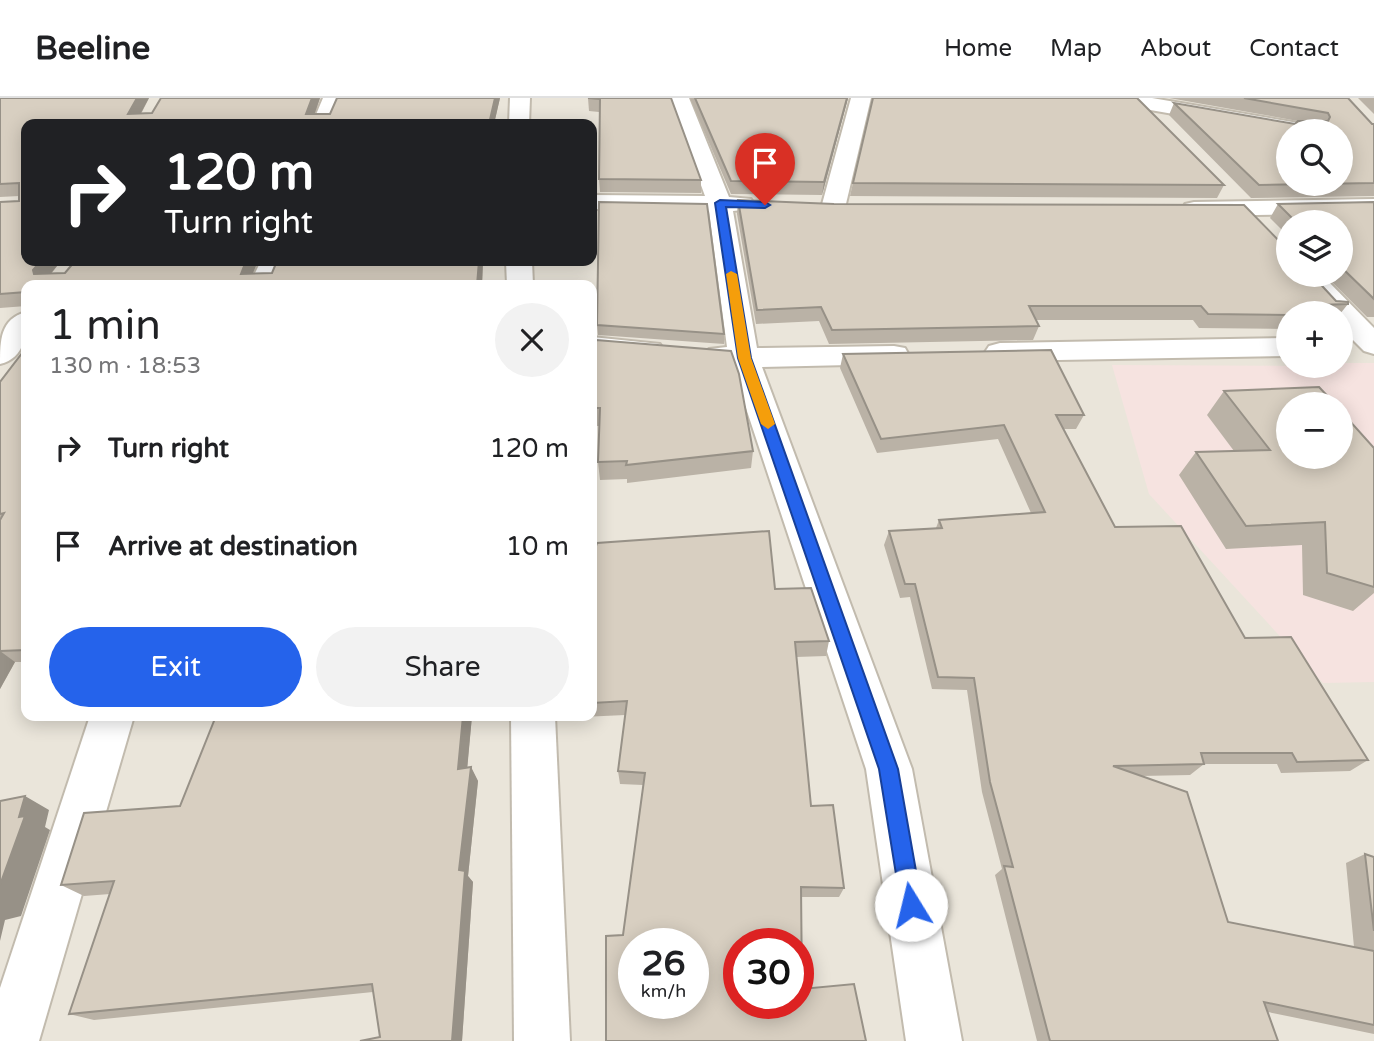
<!DOCTYPE html>
<html lang="en">
<head>
<meta charset="utf-8">
<style>
  body { margin:0; font-family:"Varela Round",sans-serif; background:#f2f2f2; color:#202124; height:100vh; display:flex; flex-direction:column; font-size:26px; white-space:nowrap }
  * { box-sizing:border-box; margin:0 }
  p { font-size:23px; color:#757577 }
  .icon { flex:none; width:38px; height:38px; fill:none; stroke:currentColor; stroke-width:2; stroke-linecap:round; stroke-linejoin:round }
  .map { position:relative; flex:1; overflow:hidden }
  .sheet { position:absolute; left:21px; top:182px; width:576px; height:441px; display:flex; flex-direction:column; background:#fff; border-radius:14px; box-shadow:0 4px 18px #0003 }
  .sheet>* { flex:none }
  .guide { position:absolute; left:21px; top:21px; width:576px; height:147px; border-radius:14px; box-shadow:0 4px 18px #0003; background:#202124; color:#fff; overflow:hidden }
  .controls { position:absolute; left:1276px; top:21px; display:grid; gap:14px }
  .controls a { display:grid; place-items:center; width:77px; height:77px; border-radius:50%; background:#fff; box-shadow:0 4px 18px #0003; font-size:35px }
  .speed { position:absolute; left:618px; top:830px; display:flex; gap:14px; font-size:35px; font-weight:700; text-align:center }
  .speed>* { display:grid; place-content:center; width:91px; height:91px; border-radius:50%; background:#fff; box-shadow:0 4px 18px #0003; line-height:1 }
  .speed small { font-size:18px; font-weight:400 }
  .speed .limit { border:10px solid #d22; background:#fff; color:#111 }
  .pin { position:absolute; display:grid; place-items:center; width:60px; height:60px; color:#fff; margin:-72px -30px; border-radius:50% 50% 50% 0; rotate:-45deg; box-shadow:0 0 7px #0007 }
  .pin .icon { rotate:45deg }
  .me { position:absolute; width:77px; margin:-38px; rotate:351deg; stroke-linejoin:round; filter:drop-shadow(0 0 5px #0008) }
  .turn { display:flex; align-items:center; gap:24px; height:147px; padding:0 28px; font-size:32px }
  .turn .icon { width:91px; height:91px; stroke-width:2.5 }
  .turn b { display:block; font-size:49px; line-height:60px }
  .round { display:grid; place-items:center; flex:none; width:74px; height:74px; border-radius:37px; background:#f2f2f2 }
  .head { display:flex; align-items:center; justify-content:space-between; height:119px; padding:0 28px }
  h1 { font-size:42px; font-weight:600; line-height:52px }
  .primary-button { display:flex; gap:14px; margin-top:auto; padding:14px 28px }
  .primary-button a { flex:1; height:80px; border-radius:42px; background:#2563eb; color:#fff; font-size:28px; font-weight:600; line-height:80px; text-align:center }
  .primary-button a+a { background:#f2f2f2; color:#202124 }
  ul { padding:0; list-style:none }
  li { display:flex; align-items:center; gap:21px; height:98px; padding:0 28px }
  li div { flex:1 }
  li b { display:block; font-size:26px }
  li em { font-style:normal }
  header { display:flex; align-items:center; gap:42px; box-sizing:border-box; height:98px; padding:0 35px; background:#fff; border-bottom:2px solid #e0e0e0 }
  header strong { font-size:33px }
  nav { display:flex; gap:38px; margin-inline-start:auto; font-size:24px }
  .map>svg:first-child { display:block }
  .residential { fill:#eae5da; fill-rule:evenodd }
  .medical { fill:#f6e3e0; fill-rule:evenodd }
  .lines { fill:none; stroke-linecap:round; stroke-linejoin:round }
  .minor-casing { stroke:#c2bbae; stroke-width:4 }
  .minor { fill:#fff; fill-rule:evenodd }
  .wall { fill:#bab2a6 }
  .shaded-wall { fill:#979187 }
  .building { fill:#d8cfc1; stroke:#979187; stroke-width:2; fill-rule:evenodd }
  .route { fill:#2563eb; stroke:#184099; stroke-width:2 }
  .slow { fill:#f59e0b }
</style>
</head>
<body>
<header>
<strong>Beeline</strong>
<nav><a>Home</a><a>Map</a><a>About</a><a>Contact</a></nav>
</header>
<div class="map">
<svg width="1374" height="943" viewBox="0 0 1374 943">
  <rect width="100%" height="100%" fill="#f6f3ec"/>
  <path class="residential" d="M0 0H1374V943H0ZM26 26H592V163H26ZM1288 33H1340V86H1288ZM1288 124H1340V177H1288ZM26 187H592V618H26ZM1288 215H1340V268H1288ZM1288 306H1340V359H1288ZM634 845H693V905H634ZM738 845H798V905H738Z"/>
  <path class="medical" d="M1341 265H1374V584L1323 585 1149 396 1112 267 1340 268ZM1288 306H1340V359H1288Z"/>
  <g class="lines">
    <g class="minor-casing">
      <g id="minor">
        <polygon points="323,0 343,0 333,26 312,26"/>
        <polygon points="510,0 530,0 529,26 509,26"/>
        <polygon points="669,0 689,0 729,99 751,101 754,106 751,111 733,113 757,250 894,248 905,250 909,257 905,264 894,266 762,269 912,671 962,943 906,943 866,671 732,268 709,265 705,258 709,251 727,249 709,113 592,111 592,97 705,98"/>
        <polygon points="851,0 871,0 845,110 842,115 833,117 824,115 821,110"/>
        <polygon points="1106,0 1152,0 1310,27 1318,28 1321,33 1288,33 1288,36 1116,6 1109,4"/>
        <polygon points="1374,101 1374,115 1194,118 1185,116 1182,111 1185,106 1194,104"/>
        <polygon points="261,163 287,163 276,187 249,187"/>
        <polygon points="506,163 532,163 533,187 507,187"/>
        <polygon points="1294,177 1322,177 1374,230 1374,256 1364,253 1340,229 1340,215 1328,215"/>
        <path d="M26 214C27 236 25 260 0 266 0 243 0 221 26 214Z"/>
        <polygon points="592,239 660,246 664,252 660,258 649,261 592,257"/>
        <polygon points="1288,240 1288,258 1000,263 989,260 985,254 989,248 1000,245"/>
        <polygon points="90,618 134,618 39,943 0,943 0,890"/>
        <polygon points="511,618 555,618 570,943 514,943"/>
      </g>
    </g>
    <use href="#minor" class="minor"/>
  </g>
  <g class="wall">
    <polygon points="0,0 149,0 141,16 152,15 161,0 320,0 315,16 330,16 337,0 500,0 494,26 26,26 26,163 61,163 51,176 65,175 75,163 258,163 253,175 272,175 277,163 483,163 482,187 26,187 26,208 0,210 0,104 19,103 19,98 0,99"/>
    <polygon points="588,0 671,0 701,82 701,95 600,94 599,81 599,14 589,13"/>
    <polygon points="690,0 848,0 822,97 731,96"/>
    <polygon points="1169,0 1348,0 1372,26 1374,26 1374,98 1251,100 1169,17 1174,5 1295,26 1298,23"/>
    <polygon points="1358,0 1374,0 1374,16"/>
    <polygon points="853,85 1224,87 1217,100 850,98"/>
    <polygon points="738,102 1286,150 1336,203 1348,206 1340,216 1288,215 1288,231 1199,230 1193,222 1036,222 1039,228 1033,242 829,246 819,223 756,226 737,116"/>
    <polygon points="1374,104 1374,219 1367,219 1325,177 1340,177 1340,124 1288,124 1288,138 1270,120 1278,106"/>
    <polygon points="597,227 724,236 724,246 598,237"/>
    <polygon points="596,242 753,353 751,370 627,385 627,381 600,382 598,364 600,328 597,328 595,310"/>
    <polygon points="26,250 26,564 15,564 0,591 0,284"/>
    <polygon points="843,256 1084,317 1076,331 1063,331 1115,429 1245,540 1368,662 1350,673 1281,675 1277,666 1204,666 1190,677 1141,678 1228,824 1354,849 1346,765 1365,756 1374,759 1374,936 1268,914 1278,943 1037,943 995,777 1002,771 982,694 967,592 932,591 910,499 900,500 884,447 889,433 936,430 939,422 1031,415 998,341 877,355 840,270"/>
    <polygon points="1224,293 1374,350 1374,495 1353,513 1303,497 1302,447 1226,451 1179,377 1196,354 1234,353 1207,317"/>
    <polygon points="592,460 775,491 829,543 826,558 796,559 811,708 844,790 839,799 801,799 802,891 866,943 623,837 643,687 620,686 618,673 625,617 582,619 582,618 592,618"/>
    <polygon points="216,618 472,618 467,670 471,669 478,683 468,778 473,784 462,943 360,943 380,939 373,894 94,922 69,916 110,796 84,798 61,787 180,708"/>
  </g>
  <g class="shaded-wall">
    <polygon points="137,0 149,0 135,26 128,16"/>
    <polygon points="312,0 320,0 311,26 306,16"/>
    <polygon points="495,0 500,0 494,26 489,26"/>
    <polygon points="847,0 848,0 822,97 824,84"/>
    <polygon points="41,163 61,163 43,185 34,176 33,172"/>
    <polygon points="246,163 258,163 248,187 241,176"/>
    <polygon points="479,163 483,163 482,187 477,187"/>
    <polygon points="0,553 15,564 0,591"/>
    <polygon points="463,618 472,618 466,684 458,671"/>
    <polygon points="471,669 478,683 468,778 473,784 462,943 452,943 459,772"/>
    <polygon points="25,698 49,712 45,729 50,732 21,818 5,822 0,843 0,787"/>
  </g>
  <g class="building">
    <polygon points="0,0 137,0 128,16 152,15 161,0 312,0 306,16 330,16 337,0 495,0 489,26 26,26 26,163 41,163 33,172 34,176 65,175 75,163 246,163 241,176 272,175 277,163 479,163 477,187 26,187 26,194 0,196 0,104 19,103 19,85 0,86"/>
    <polygon points="588,0 671,0 701,82 599,81 600,1"/>
    <polygon points="695,0 847,0 824,84 731,83"/>
    <polygon points="873,0 1137,0 1224,87 853,85"/>
    <path d="M1244 0H1348L1372 26H1374V85L1259 87 1174 5 1295 26 1298 23H1328L1330 19 1328 15ZM1288 33H1340V86H1288Z"/>
    <polygon points="738,102 834,106 1244,107 1286,150 1288,151 1288,177 1312,177 1336,203 1348,204 1348,206 1320,207 1328,215 1288,215 1288,217 1208,216 1201,208 1029,208 1039,228 832,232 821,209 757,212"/>
    <polygon points="599,104 707,106 724,236 597,227"/>
    <polygon points="1374,104 1374,201 1340,168 1340,124 1296,124 1278,106"/>
    <polygon points="596,242 731,253 739,276 753,353 626,367 627,363 598,364 600,310 595,310"/>
    <polygon points="26,250 26,552 0,553 0,422 4,415 0,416 0,284"/>
    <polygon points="1051,252 1084,317 1056,317 1115,429 1181,428 1245,540 1291,539 1368,662 1297,664 1292,655 1201,655 1204,666 1113,668 1187,694 1228,824 1374,853 1374,927 1264,904 1278,943 1050,943 1004,768 1013,769 990,684 974,580 938,579 915,486 905,486 889,433 942,430 939,422 1045,414 1004,327 881,341 843,256"/>
    <polygon points="1319,289 1335,306 1288,306 1288,359 1340,359 1340,312 1374,350 1374,489 1327,475 1325,424 1246,428 1196,354 1270,352 1224,293"/>
    <path d="M769 433 775 491 811 490 829 543 795 544 811 708 833 707 844 790 801 789 802 891 854 886 866 943H606V838L623 837 645 675 618 673 627 603 592 605V460L597 445ZM634 845H693V905H634ZM738 845H798V905H738Z"/>
    <polygon points="216,618 463,618 458,671 471,669 459,772 465,773 452,943 360,943 380,939 372,886 69,916 114,783 61,787 84,715 180,708"/>
    <polygon points="25,698 19,719 25,718 0,787 0,703"/>
    <polygon points="1365,756 1374,759 1374,833"/>
  </g>
  <polygon class="route" points="720,102 765,104 770,107 765,110 726,109 751,260 898,671 922,807 919,814 911,817 904,814 901,807 879,671 738,260 715,105"/>
  <polygon class="slow" points="731,173 737,176 751,260 775,326 768,331 761,326 738,260 726,176"/>
</svg>
<div class="controls">
<a><svg class="icon" aria-label="search" viewBox="0 0 24 24"><circle cx="10" cy="10" r="6"/><path d="M15 15l6 6"/></svg></a>
<a><svg class="icon" aria-label="layers" viewBox="0 0 24 24"><path d="M12 4l9 5-9 5-9-5zM3 14l9 5 9-5"/></svg></a>
<a>+</a>
<a>−</a>
</div>
<div class="speed"><div>26<small>km/h</small></div><div class="limit">30</div></div>
<div class="pin" style="left:765px;top:107px;background:#d93025"><svg class="icon" aria-label="arrive" viewBox="0 0 24 24"><path d="M6 21V4h12l-3 4 3 4H6"/></svg></div>
<svg class="me" style="left:911px;top:807px" viewBox="-20 -20 40 40"><circle r="19" fill="#fff"/><path d="M0-13L10 11 0 6-10 11z" fill="#2563eb"/></svg>
<div class="guide">
<div class="turn"><svg class="icon" aria-label="right" viewBox="0 0 24 24"><path d="M7 20v-9h11M14 6l5 5-5 5"/></svg><div><b>120 m</b>Turn right</div></div>
</div>
<section class="sheet">
<div class="head"><div><h1>1 min</h1><p>130 m · 18:53</p></div><a class="round"><svg class="icon" aria-label="close" viewBox="0 0 24 24"><path d="M6 6l12 12M18 6L6 18"/></svg></a></div>
<ul>
<li><svg class="icon" aria-label="right" viewBox="0 0 24 24"><path d="M7 20v-9h11M14 6l5 5-5 5"/></svg><div><b>Turn right</b></div><em>120 m</em></li>
<li><svg class="icon" aria-label="arrive" viewBox="0 0 24 24"><path d="M6 21V4h12l-3 4 3 4H6"/></svg><div><b>Arrive at destination</b></div><em>10 m</em></li>
</ul>
<div class="primary-button"><a>Exit</a><a>Share</a></div>
</section>
</div>
</body>
</html>
